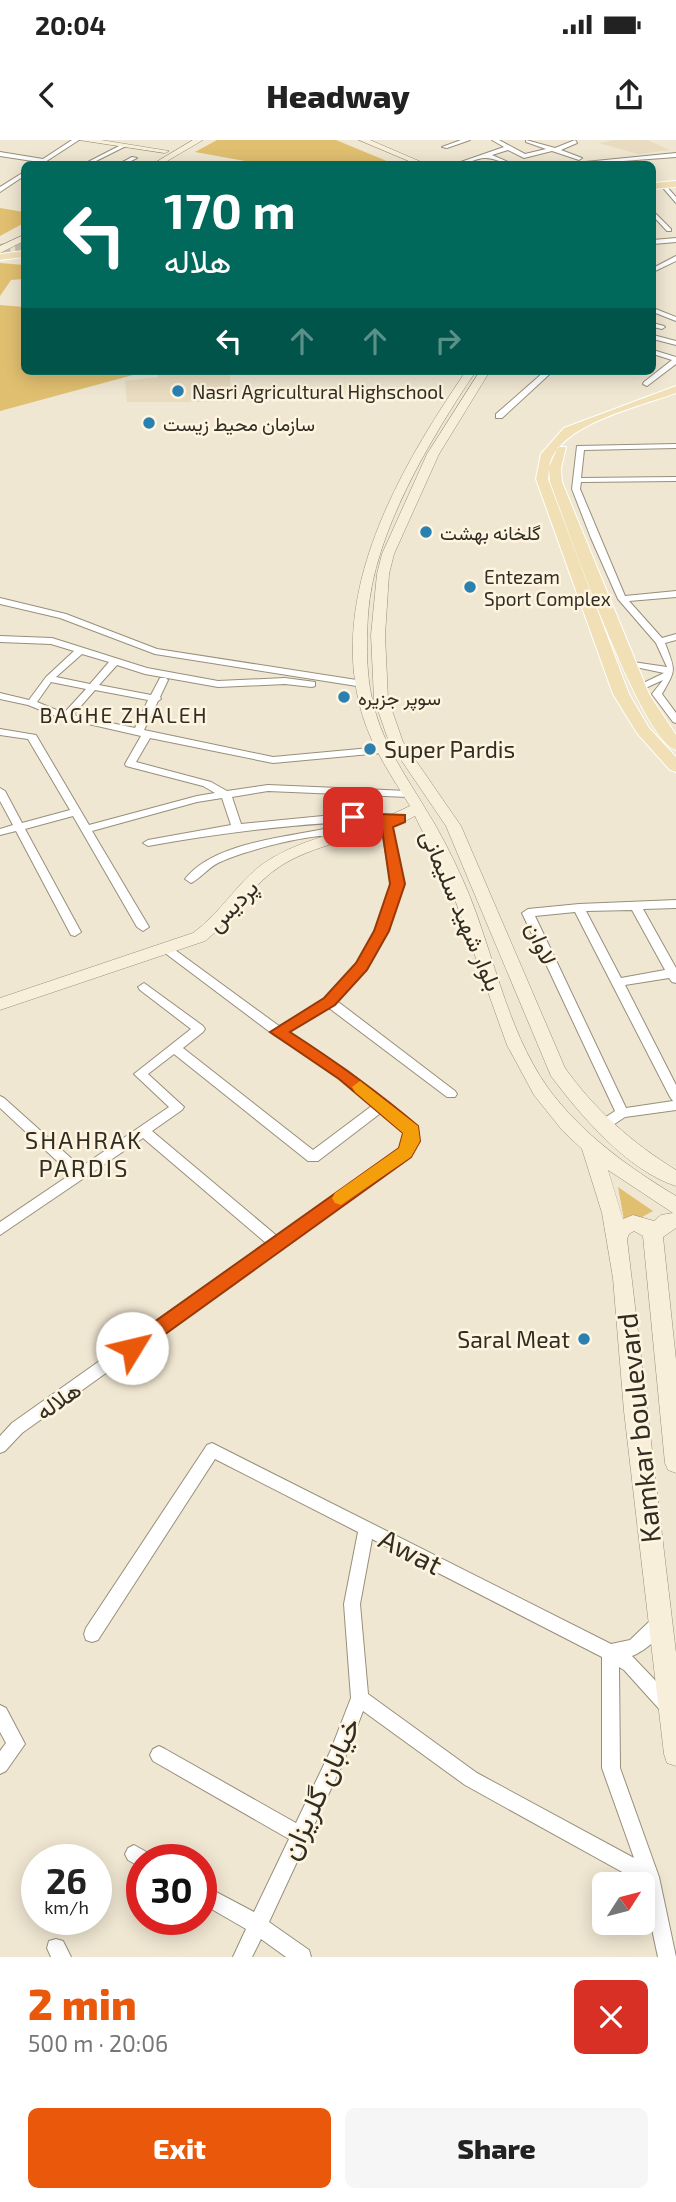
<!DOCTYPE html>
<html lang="en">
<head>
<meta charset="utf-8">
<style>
  body { margin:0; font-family:"Exo 2",Vazirmatn,sans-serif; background:#f6f6f6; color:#222; height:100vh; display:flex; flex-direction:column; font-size:26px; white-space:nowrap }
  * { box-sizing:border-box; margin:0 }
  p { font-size:23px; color:#767676 }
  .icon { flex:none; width:38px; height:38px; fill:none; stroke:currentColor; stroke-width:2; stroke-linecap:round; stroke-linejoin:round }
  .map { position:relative; height:1817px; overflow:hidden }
  .details { display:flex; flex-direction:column; background:#fff; flex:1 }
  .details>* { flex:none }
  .banner { position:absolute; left:21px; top:21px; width:635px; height:214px; border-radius:10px; box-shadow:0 4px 18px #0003; background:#00695c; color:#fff; overflow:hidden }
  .needle { width:46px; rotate:54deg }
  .tools { position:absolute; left:592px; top:1732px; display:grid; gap:14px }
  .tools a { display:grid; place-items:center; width:63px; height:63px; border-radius:10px; background:#fff; box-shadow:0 4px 18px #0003; font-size:35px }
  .speed { position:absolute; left:21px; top:1704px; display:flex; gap:14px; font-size:35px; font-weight:700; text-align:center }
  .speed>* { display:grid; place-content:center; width:91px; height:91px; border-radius:50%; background:#fff; box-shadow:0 4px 18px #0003; line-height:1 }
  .speed small { font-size:18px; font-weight:400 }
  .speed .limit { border:10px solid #d22; background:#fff; color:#111 }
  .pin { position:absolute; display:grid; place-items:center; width:60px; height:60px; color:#fff; margin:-30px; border-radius:14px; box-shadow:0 4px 10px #0006 }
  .me { position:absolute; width:77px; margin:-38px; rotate:54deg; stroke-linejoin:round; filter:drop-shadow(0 0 5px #0008) }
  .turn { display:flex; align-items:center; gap:24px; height:147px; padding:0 28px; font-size:32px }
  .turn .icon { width:91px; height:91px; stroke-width:2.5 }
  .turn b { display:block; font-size:49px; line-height:60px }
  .lanes { display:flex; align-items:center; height:66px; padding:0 28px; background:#0003; justify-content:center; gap:35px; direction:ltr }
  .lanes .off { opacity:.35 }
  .round { display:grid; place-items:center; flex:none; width:74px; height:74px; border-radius:10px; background:#f6f6f6 }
  .headline { display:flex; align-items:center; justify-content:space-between; height:119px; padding:0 28px }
  h1 { font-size:42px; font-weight:800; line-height:52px; color:#ea580c }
  .cta { display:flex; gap:14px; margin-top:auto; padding:14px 28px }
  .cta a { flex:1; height:80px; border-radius:10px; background:#ea580c; color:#fff; font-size:28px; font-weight:800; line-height:80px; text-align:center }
  .cta a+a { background:#f6f6f6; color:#222 }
  .status { display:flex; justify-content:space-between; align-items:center; height:49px; padding:0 35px; background:#fff; direction:ltr }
  .status svg { height:19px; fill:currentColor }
  header { display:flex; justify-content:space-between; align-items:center; height:91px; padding:0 28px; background:#fff; font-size:32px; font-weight:800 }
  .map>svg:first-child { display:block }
  .built { fill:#e8dbbf }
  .green { fill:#e0bf70 }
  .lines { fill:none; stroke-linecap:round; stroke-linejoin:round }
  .primary-tunnel { stroke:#cac2af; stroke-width:10; stroke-dasharray:10 5; stroke-linecap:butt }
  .street-casing { stroke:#978f7b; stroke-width:2 }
  .secondary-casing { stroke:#978f7b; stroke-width:1 }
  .primary-casing { stroke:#fff; stroke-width:2 }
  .street { fill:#fff; fill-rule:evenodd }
  .secondary { fill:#f8efda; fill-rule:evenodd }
  .primary { fill:#f1dfb5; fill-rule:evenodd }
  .route { fill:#ea580c; stroke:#983908; stroke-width:2 }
  .slow { fill:#f59e0b }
  .poi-dot { fill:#2a81b0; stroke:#fef4df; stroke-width:2.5 }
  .labels { text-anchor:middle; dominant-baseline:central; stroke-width:5; stroke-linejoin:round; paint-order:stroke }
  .far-poi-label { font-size:19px; fill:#302d24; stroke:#fef4df; text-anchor:start }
  .far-neighbourhood-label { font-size:21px; letter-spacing:2px; fill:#302d24; stroke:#fef4df }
  .poi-label { font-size:23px; fill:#302d24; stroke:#fef4df; text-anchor:start }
  .street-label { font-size:23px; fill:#302d24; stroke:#fef4df }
  .neighbourhood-label { font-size:24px; letter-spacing:2px; fill:#302d24; stroke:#fef4df }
  .near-street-label { font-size:28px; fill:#302d24; stroke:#fef4df }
</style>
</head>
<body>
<div class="status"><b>20:04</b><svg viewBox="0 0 49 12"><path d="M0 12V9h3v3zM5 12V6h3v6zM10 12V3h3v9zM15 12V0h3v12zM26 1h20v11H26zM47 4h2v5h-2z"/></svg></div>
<header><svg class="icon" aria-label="back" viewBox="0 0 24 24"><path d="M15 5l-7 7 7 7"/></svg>Headway<svg class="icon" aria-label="share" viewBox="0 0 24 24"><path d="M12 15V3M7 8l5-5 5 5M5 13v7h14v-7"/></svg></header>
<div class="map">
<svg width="676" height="1817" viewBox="0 0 676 1817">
  <rect width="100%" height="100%" fill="#f0e7d2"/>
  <g class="built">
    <polygon points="615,0 647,0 670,10 638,14 599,3"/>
    <polygon points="158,231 231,231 228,262 127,262 125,241 158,237"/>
  </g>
  <g class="green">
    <polygon points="217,0 336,0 394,24 261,24 195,12"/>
    <polygon points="0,68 24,72 24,83 0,96"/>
    <polygon points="0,123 24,125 24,139 11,140 0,156"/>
    <polygon points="0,165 24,167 24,231 144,232 0,271"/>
    <polygon points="618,1047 653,1071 642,1077 624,1080"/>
  </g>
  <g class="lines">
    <polyline class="primary-tunnel" points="0,109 24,105"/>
    <g class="street-casing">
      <g id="street">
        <polygon points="72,0 79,0 42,24 36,24 39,22 0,16 0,12 43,19"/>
        <polygon points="461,0 470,0 447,8 442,7"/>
        <path d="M492 0H499L525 14 546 9 526 2V0L555 8 575 0 577 3 561 10 582 18 579 20 552 11 524 18 508 10 492 15 513 24C503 24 493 17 484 18 474 19 466 25 455 24L504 7Z"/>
        <polygon points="121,5 126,6 90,24 84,24"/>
        <polygon points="676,13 676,17 583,24 565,24"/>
        <polygon points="132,17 137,18 125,24 119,24"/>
        <polygon points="24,32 24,36 0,52 0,47"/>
        <polygon points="667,47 676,57 676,63 664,49"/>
        <polygon points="653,71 671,89 671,91 667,91 653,76"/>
        <polygon points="676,98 676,102 653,104 653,100"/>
        <polygon points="676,116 676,121 653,132 653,128"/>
        <polygon points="653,168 676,177 676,181 653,172"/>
        <polygon points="653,183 664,186 665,187 662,189 653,187"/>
        <polygon points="653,195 676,201 676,205 653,199"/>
        <polygon points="653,210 676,217 676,224 647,246 643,244 644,242 672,220 653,214"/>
        <polygon points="545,231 553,231 502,278 496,278 496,274"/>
        <path d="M676 304V308L584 310 581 338 676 337V341L581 342 580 349 625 456 676 451V457L629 461 662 498 676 494V500L665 503C676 532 676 529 662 554L676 573V583L673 582 652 554 663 540 641 550 638 551 633 548 664 533 626 525V521L667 527 656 503 618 459 591 398 572 349 577 306Z"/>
        <polygon points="0,458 66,474 157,509 363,541 368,544 363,547 155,514 60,478 0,464"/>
        <path d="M0 496 52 498 147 528 218 541 285 538 315 542V546L312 547 285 544 218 547 145 534 117 525 99 545 151 555 160 538H166L168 540 160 557 161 559 158 561 144 590 273 617 381 607 386 610 381 613 273 623 150 598 136 622 211 642 227 651 268 645 408 651 413 654 408 657 268 651 232 657 241 684 333 675 401 676 402 678 401 680 397 681C313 681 231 691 148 706L143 703 148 700 231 685 222 658 197 662 92 691 149 787 143 791 137 787 73 676 25 689 81 792 75 796 71 795 16 691 0 695V689L13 685 0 661V648L5 651 22 683 70 670 28 599 0 595V589L36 595 89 685 197 656 215 653 203 646 126 626 125 624 141 596 58 577 28 565 0 559V553L29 560 46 537 74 511 51 504 0 502ZM82 514 109 522 90 544 56 537ZM51 542 86 549 64 573 37 562ZM95 550 148 560 135 588 73 575Z"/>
        <path d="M386 682 391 685 403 744 388 791 365 829 337 861 455 951 457 954 455 957H447L329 868 287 892 348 931 417 987C421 997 415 1006 410 1016L22 1293 5 1311 0 1313V1296L12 1283 266 1103 143 998 0 1095V1082L71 1034 0 968V956L4 958 81 1027 169 967 134 934 191 889 140 850 138 847 144 843 203 886 205 889 203 892 183 908 313 1010 373 965 340 937 274 895 161 810 167 806 171 807 279 886 326 859 357 823 376 791 391 744 381 685ZM174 914 308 1021H318L382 972 405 992V1001L400 1008 277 1096 152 991 182 970 184 967 148 934Z"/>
        <path d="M324 689 341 697 336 700C331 699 326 696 320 696 295 698 240 712 218 723 208 728 201 738 191 743L185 739C213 703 282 698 324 689Z"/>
        <path d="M676 760V768L643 769 676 828V843L672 842 669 838 625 845 676 945V970L625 977 607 989H597L596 986 597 983 615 971 522 773 528 769 579 764ZM632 770 665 830 621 838 586 771ZM575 772 670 957 673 961 626 968 535 776Z"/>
        <path d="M212 1303 611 1504 630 1500 655 1476 661 1474 667 1476 669 1482C664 1495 645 1511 632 1516L673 1559 676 1565 673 1571 667 1574 661 1571 624 1530 619 1527 620 1628 659 1737 676 1817H658L642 1743 465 1645 363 1571 343 1623 269 1782 309 1810 311 1817H286L261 1799 252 1817H233L246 1789 201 1763V1744L254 1772 289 1699 153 1621 150 1615 153 1609 159 1606 165 1609 296 1683 330 1612 351 1558 344 1464 358 1392 215 1319 98 1500 92 1502 86 1500 84 1494 86 1488 207 1305ZM372 1399 602 1517V1628L634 1718 477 1633 368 1554 360 1464Z"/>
        <polygon points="0,1565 6,1568 25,1604 6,1631 0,1634 0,1611 6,1603 0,1592"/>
        <polygon points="134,1705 150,1714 153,1720 142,1720 142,1728 128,1720 125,1714 128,1708"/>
        <polygon points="56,1799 63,1801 71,1817 51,1817 47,1808 49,1801"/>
      </g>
    </g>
    <g class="secondary-casing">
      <g id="secondary">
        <polygon points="79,0 101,0 169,11 165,13"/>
        <polygon points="193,0 203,0 162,24 153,24"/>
        <polygon points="359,0 370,0 426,24 416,24"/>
        <polygon points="24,95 24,101 0,113 0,106"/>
        <path d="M466 231H476C431 298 373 394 368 475 366 508 366 542 376 574 386 608 407 638 425 668 439 690 451 714 462 738 493 806 504 886 548 948 582 994 628 1027 676 1056V1088L663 1097 676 1220V1333L668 1330 665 1323 643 1096 634 1091 629 1094 627 1099 676 1513V1626L667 1623 664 1614 624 1271 613 1138 602 1073 582 1009 562 990 534 955 507 905 453 754 415 676C373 698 323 700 282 725 251 744 234 779 205 801L0 870V858L193 793C223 772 240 736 272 718 314 693 366 689 410 666 392 637 373 609 363 577 325 455 400 328 466 231ZM608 1030 673 1073 661 1075 654 1081 633 1075 623 1079Z"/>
        <path d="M480 231H490L439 314 394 414 389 434 385 495 388 559 403 602 461 686 565 928C595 970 632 1003 676 1030V1046C628 1031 580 975 551 936L446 686 389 602 374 559 371 495 377 434 382 414 427 314Z"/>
      </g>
    </g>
    <g class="primary-casing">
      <g id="primary">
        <polygon points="676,41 676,47 653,49 653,43"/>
        <polygon points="24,111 24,117 0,120 0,114"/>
        <path d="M676 246V253C639 267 557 284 549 327L558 307H566L561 328 562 342 649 554 676 595V610C641 601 566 384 550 342L549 329 548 339 629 554 649 588 676 617V632L670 630 637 593 613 554 536 339 541 314 564 288Z"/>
      </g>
    </g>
    <use href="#street" class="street"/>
    <use href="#secondary" class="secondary"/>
    <use href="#primary" class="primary"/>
  </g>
  <path class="route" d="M353 673 405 675V682L393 687 405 744 389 791 367 830 335 865 290 892C335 921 377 951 418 986L420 1001 411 1017 139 1213H126L123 1208 126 1202 399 1008 403 993 339 939 270 892 324 858 356 823 374 791 390 744 381 682 348 680 346 677Z"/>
  <polygon class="slow" points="360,941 418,986 420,1001 411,1017 341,1065 335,1063 332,1058 335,1053 399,1008 403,993 355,952 352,947"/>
  <g class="poi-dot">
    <circle cx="178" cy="251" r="7"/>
    <circle cx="149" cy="283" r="7"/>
    <circle cx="426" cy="392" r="7"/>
    <circle cx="470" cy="447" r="7"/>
    <circle cx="344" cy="557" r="7"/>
    <circle cx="370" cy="609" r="7"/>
    <circle cx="584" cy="1199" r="7"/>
  </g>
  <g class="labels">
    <g class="far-poi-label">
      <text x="192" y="251">Nasri Agricultural Highschool</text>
      <text x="163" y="283">سازمان محیط زیست</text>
      <text x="440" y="392">گلخانه بهشت</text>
      <text x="484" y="436">Entezam<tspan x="484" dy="22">Sport Complex</tspan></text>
      <text x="358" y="557">سوپر جزیره</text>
    </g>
    <g class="far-neighbourhood-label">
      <text x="124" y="574">BAGHE ZHALEH</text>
    </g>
    <g class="poi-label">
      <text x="384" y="609">Super Pardis</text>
      <text x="570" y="1199" text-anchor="end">Saral Meat</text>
    </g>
    <g class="street-label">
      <text transform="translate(232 765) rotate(-46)">پردیس</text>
      <text transform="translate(462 770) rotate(67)">بلوار شهید سلیمانی</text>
      <text transform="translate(542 803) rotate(67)">لاوان</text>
      <text transform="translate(58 1260) rotate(-35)">هلاله</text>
    </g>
    <g class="neighbourhood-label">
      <text x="84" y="999">SHAHRAK<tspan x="84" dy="28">PARDIS</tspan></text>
    </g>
    <g class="near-street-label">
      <text transform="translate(638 1288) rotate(-96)">Kamkar boulevard</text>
      <text transform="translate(411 1411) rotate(27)">Awat</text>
      <text transform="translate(319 1648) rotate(-65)">خیابان گلریزان</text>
    </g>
  </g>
</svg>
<div class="tools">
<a><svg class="needle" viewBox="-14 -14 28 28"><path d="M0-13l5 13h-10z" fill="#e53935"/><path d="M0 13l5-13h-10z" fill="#767676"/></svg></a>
</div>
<div class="speed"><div>26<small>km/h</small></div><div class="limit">30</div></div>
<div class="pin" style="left:353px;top:677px;background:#d93025"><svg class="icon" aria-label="arrive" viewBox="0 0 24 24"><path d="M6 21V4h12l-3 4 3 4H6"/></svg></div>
<svg class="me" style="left:132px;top:1208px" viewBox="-20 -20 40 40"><circle r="19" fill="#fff"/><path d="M0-13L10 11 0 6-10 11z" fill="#ea580c"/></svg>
<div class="banner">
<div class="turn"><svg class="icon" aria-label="left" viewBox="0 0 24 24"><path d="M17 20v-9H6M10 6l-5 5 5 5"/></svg><div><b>170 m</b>هلاله</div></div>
<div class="lanes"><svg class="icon" aria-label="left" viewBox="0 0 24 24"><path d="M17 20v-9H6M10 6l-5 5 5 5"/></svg><svg class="icon off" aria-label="ahead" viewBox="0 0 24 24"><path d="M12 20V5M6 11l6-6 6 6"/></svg><svg class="icon off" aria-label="ahead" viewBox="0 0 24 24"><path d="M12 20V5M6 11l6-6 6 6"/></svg><svg class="icon off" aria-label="right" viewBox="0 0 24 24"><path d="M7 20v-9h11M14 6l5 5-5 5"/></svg></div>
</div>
</div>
<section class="details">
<div class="headline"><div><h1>2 min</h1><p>500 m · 20:06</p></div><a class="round" style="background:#d93025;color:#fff"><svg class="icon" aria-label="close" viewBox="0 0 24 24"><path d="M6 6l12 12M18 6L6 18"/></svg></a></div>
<div class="cta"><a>Exit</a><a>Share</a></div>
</section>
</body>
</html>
